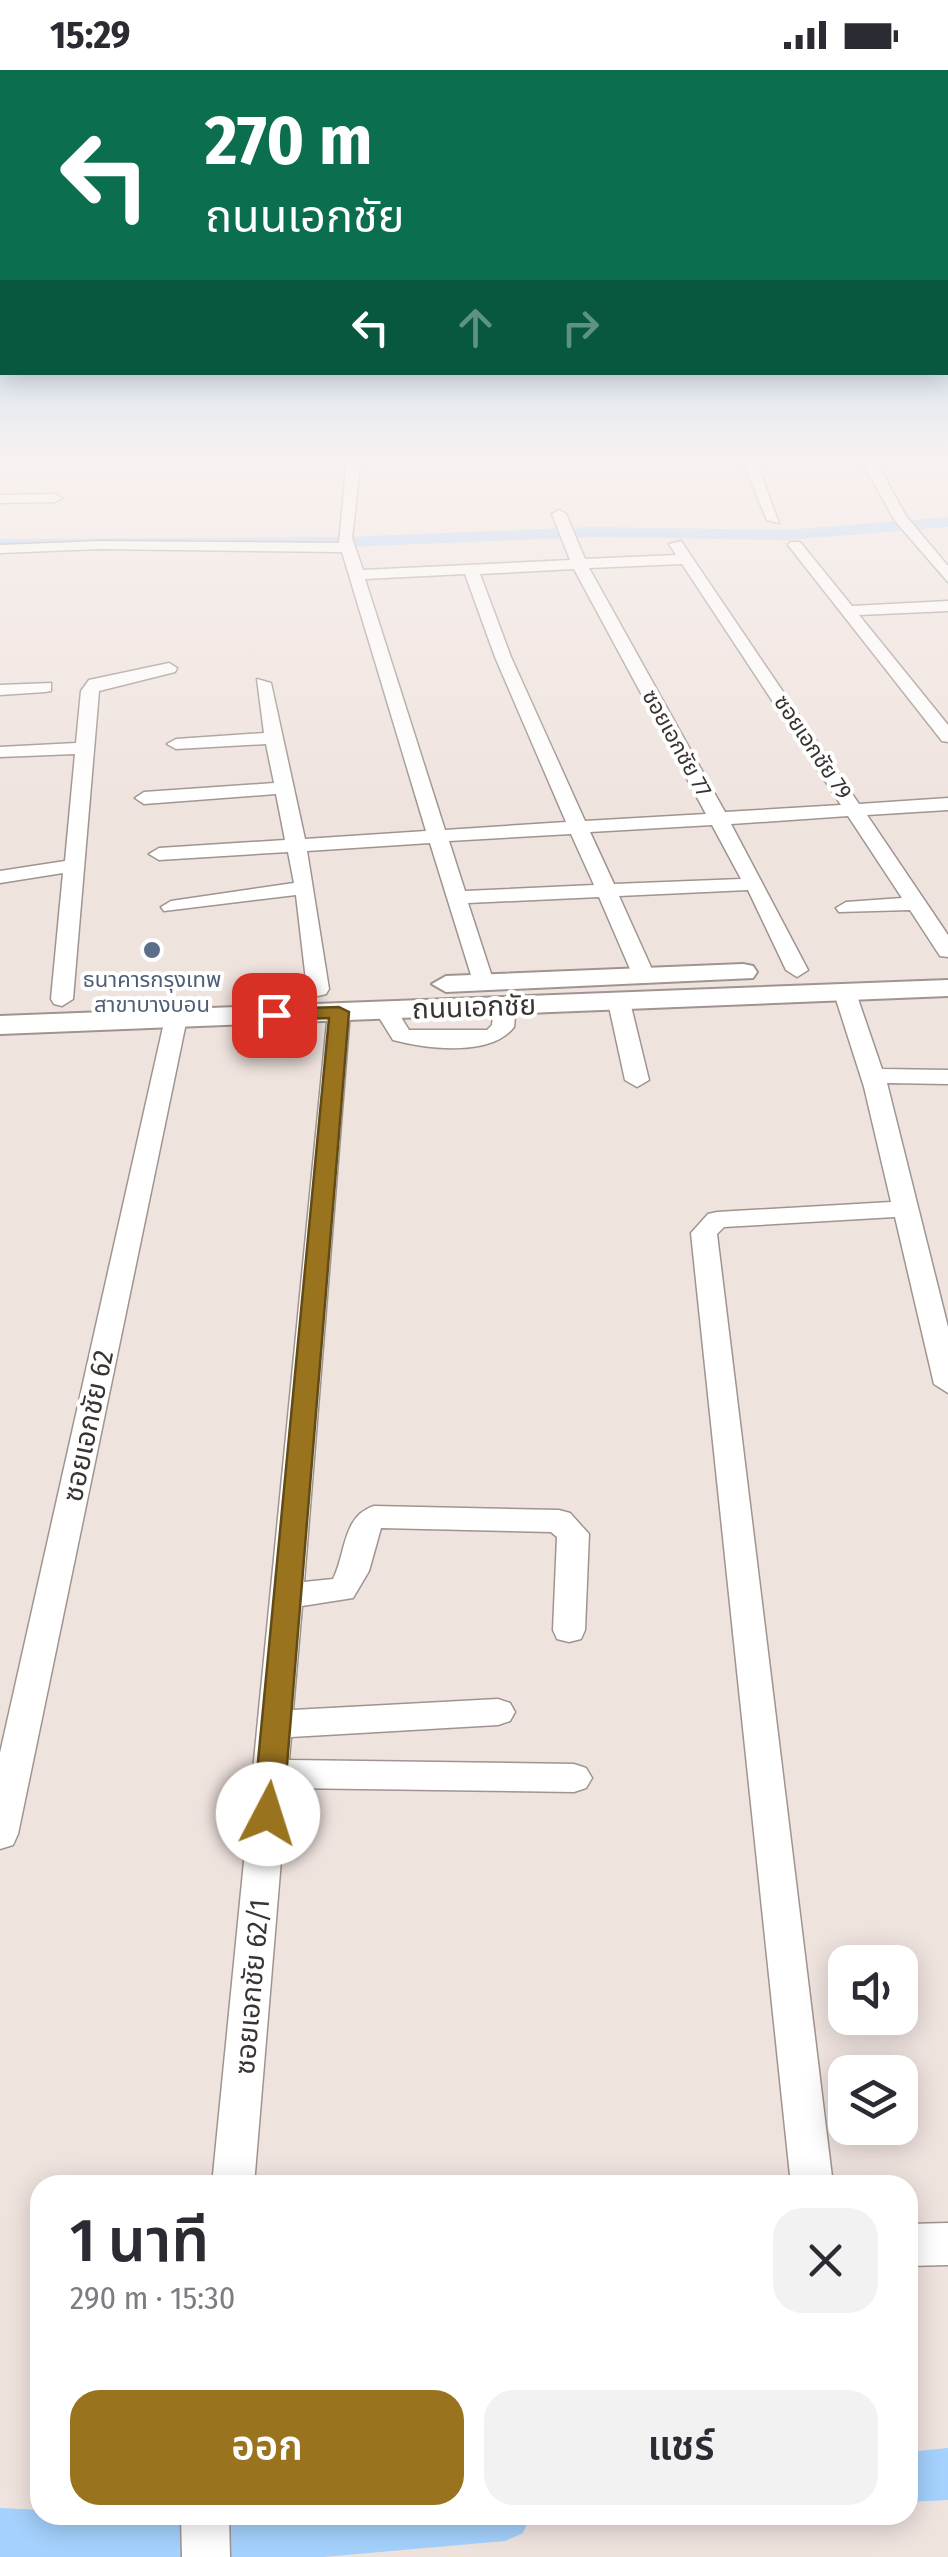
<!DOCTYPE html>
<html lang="th">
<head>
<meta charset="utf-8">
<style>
  body { margin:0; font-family:"Fira Sans Condensed","Noto Sans Thai",sans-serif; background:#f2f2f3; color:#2b2b33; height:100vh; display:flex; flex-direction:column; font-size:38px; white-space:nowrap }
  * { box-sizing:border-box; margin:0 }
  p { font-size:32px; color:#7c7c81 }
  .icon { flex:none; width:55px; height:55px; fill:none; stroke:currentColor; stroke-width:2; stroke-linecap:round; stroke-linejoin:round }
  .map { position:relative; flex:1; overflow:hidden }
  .details { position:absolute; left:30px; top:2105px; width:888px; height:350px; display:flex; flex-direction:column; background:#fff; border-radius:30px; box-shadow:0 5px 25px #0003 }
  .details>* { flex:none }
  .hud { position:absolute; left:0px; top:0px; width:950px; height:305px; box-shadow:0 5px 25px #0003; background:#0b6e4f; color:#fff; overflow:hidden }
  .controls { position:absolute; left:828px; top:1875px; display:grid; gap:20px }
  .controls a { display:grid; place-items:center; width:90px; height:90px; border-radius:20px; background:#fff; box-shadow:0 5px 25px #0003; font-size:50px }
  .pin { position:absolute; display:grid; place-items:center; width:85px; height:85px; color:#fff; margin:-42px; border-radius:20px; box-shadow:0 5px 15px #0006 }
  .me { position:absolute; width:110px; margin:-55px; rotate:5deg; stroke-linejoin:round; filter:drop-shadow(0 0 8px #0008) }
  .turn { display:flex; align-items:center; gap:35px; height:210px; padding:0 40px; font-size:45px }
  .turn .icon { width:130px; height:130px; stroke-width:2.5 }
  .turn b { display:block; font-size:70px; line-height:85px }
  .lanes { display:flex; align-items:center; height:95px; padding:0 40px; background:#0003; justify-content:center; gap:50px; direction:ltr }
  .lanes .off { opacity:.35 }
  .round { display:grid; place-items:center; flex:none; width:105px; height:105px; border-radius:30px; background:#f2f2f3 }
  .head { display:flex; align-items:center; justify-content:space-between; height:170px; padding:0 40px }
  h1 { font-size:60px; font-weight:600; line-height:75px }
  .primary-button { display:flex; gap:20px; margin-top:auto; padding:20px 40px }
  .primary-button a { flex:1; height:115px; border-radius:30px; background:#99731e; color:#fff; font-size:40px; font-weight:600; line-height:115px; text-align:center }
  .primary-button a+a { background:#f2f2f3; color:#2b2b33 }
  .status { display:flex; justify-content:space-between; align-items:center; height:70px; padding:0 50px; background:#fff; direction:ltr }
  .status svg { height:28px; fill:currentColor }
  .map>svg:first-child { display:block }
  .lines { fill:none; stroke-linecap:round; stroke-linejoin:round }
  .canal { fill:#a4d1fd; fill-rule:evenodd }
  .minor-casing { stroke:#9f948f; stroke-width:3 }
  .major-casing { stroke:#9f948f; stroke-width:4 }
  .minor { fill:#fff; fill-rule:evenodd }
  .major { fill:#fff; fill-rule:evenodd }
  .route { fill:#99731e; stroke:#634b14; stroke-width:2.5 }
  .service-dot { fill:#5c6f8a; stroke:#fff; stroke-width:4 }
  .labels { text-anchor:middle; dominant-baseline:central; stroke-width:8; stroke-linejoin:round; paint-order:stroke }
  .far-street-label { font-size:22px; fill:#393432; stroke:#fff }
  .far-service-label { font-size:22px; fill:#4e5e75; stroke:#fff }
  .street-label { font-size:28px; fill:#393432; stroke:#fff }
</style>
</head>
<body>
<div class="status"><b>15:29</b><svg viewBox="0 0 49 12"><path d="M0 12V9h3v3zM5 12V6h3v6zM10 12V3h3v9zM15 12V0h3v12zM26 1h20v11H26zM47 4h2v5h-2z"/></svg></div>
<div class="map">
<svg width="948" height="2487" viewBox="0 0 948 2487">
  <rect width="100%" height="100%" fill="#efe3de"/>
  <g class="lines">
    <g class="canal">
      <polygon points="948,447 948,457 787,470 591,467 348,477 0,479 0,469 348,467 591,457 787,460"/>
      <polygon points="948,2378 948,2430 908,2432 908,2382"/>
      <polygon points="0,2438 40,2440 40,2445 531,2445 523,2463 505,2471 323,2487 0,2487"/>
    </g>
    <g class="minor-casing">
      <g id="minor">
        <path d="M347 388H361L352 468 363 500 570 490 552 444 559 440 566 444 585 489 676 485 669 474 681 471 859 734 948 728V740L867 745 948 865V887L940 886 910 840 839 842 836 838 846 832 902 828 848 746 731 754 808 900 797 907 786 900 748 820 619 826 655 906 644 913 633 906 599 827 468 833 494 913 483 920 475 918 430 773 307 781 329 919 326 924 318 926 307 919 296 825 164 841 161 837 171 831 294 813 288 782 159 790 149 784 159 778 285 770 276 724 144 734 135 728 144 722 274 713 266 674 176 679 167 674 176 669 264 663 257 609 271 613 305 769 426 761 342 482 100 479 0 483V475L100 471 339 473ZM682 494 841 735 725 742 589 498ZM574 499 706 744 585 751 511 587 480 504ZM465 504 495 587 566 752 445 760 365 509ZM712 755 741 809 614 814 590 762ZM571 764 594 815 465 821 449 771Z"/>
        <polygon points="741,388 755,388 779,453 767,450"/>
        <polygon points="860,388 874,388 906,446 948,496 948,512 895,451"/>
        <polygon points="0,425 55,424 62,428 55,432 0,433"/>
        <polygon points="790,472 800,472 852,536 948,531 948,541 859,545 948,655 948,672 942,671 788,475"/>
        <polygon points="169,593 177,598 175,602 99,621 73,929 62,936 54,934 51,929 63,803 0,813 0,801 65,791 75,684 0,687 0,677 76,673 81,621 89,610"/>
        <polygon points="51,613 51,621 45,622 0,625 0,615"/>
        <polygon points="845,916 856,923 882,999 948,1000 948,1014 887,1013 948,1257 948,1323 934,1314 895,1147 724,1157 717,1164 833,2115 791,2115 691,1163 708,1144 717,1142 891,1132 864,1017 834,923"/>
        <polygon points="619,925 630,932 649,1010 637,1017 625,1010 608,932"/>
        <path d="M505 929 516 936 514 957C491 987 427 979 393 970L375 941 386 934 394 936 409 960H487L492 955 494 936Z"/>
        <path d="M339 935 350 942 304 1512 333 1509C346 1484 342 1446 374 1436L559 1440 570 1443 589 1464 585 1560 581 1569 569 1572 557 1569 553 1560 557 1467 551 1462 381 1458 369 1501 353 1528 302 1536 293 1640 498 1629 510 1633 515 1642 510 1651 498 1655 291 1667 289 1690 574 1694 586 1698 592 1708 586 1718 574 1722 287 1718 254 2115H212L328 942Z"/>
        <polygon points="176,941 187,948 18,1764 13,1775 0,1779 0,1683 165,948"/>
        <polygon points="948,2153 948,2195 908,2196 908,2154"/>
        <polygon points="181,2445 229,2445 230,2487 182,2487"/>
      </g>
    </g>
    <g class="major-casing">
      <g id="major">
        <polygon points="743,894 753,896 757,902 753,908 446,922 432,914 446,906"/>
        <polygon points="948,910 948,926 0,964 0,946"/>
      </g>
    </g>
    <use href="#minor" class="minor"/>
    <use href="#major" class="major"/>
  </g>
  <linearGradient id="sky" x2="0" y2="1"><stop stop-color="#8dc0f0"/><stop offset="0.53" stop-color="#f8f2f0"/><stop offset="1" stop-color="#f8f2f0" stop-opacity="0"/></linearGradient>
  <rect width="948" height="736" fill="url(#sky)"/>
  <polygon class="route" points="339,937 349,942 283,1744 279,1752 268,1756 258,1752 253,1744 329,948 274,950 264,945 274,939"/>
  <circle class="service-dot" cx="152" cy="880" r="10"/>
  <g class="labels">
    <g class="far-street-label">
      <text transform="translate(677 673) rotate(61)">ซอยเอกชัย 77</text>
      <text transform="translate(813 677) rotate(56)">ซอยเอกชัย 79</text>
    </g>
    <g class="far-service-label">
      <text x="152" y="909">ธนาคารกรุงเทพ<tspan x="152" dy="25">สาขาบางบอน</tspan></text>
    </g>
    <g class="street-label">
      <text transform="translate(474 937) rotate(-2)">ถนนเอกชัย</text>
      <text transform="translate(88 1356) rotate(-78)">ซอยเอกชัย 62</text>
      <text transform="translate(252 1917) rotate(-85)">ซอยเอกชัย 62/1</text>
    </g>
  </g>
</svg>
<div class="controls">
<a><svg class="icon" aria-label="sound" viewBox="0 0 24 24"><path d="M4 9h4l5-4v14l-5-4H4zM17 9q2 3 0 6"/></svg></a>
<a><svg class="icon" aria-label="layers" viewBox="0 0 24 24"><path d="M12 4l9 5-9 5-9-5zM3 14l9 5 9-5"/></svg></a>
</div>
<div class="pin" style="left:274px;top:945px;background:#d93025"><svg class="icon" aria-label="arrive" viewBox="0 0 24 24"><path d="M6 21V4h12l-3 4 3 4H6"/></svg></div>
<svg class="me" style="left:268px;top:1744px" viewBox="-20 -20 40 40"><circle r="19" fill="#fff"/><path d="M0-13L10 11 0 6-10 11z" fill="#99731e"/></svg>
<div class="hud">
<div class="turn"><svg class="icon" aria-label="left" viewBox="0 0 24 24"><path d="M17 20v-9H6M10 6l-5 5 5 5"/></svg><div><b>270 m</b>ถนนเอกชัย</div></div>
<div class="lanes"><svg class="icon" aria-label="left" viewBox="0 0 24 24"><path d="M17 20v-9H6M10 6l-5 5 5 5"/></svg><svg class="icon off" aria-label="ahead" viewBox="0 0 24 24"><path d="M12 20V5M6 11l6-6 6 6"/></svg><svg class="icon off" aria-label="right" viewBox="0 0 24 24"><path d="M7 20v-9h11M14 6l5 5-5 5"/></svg></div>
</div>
<section class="details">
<div class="head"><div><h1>1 นาที</h1><p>290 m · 15:30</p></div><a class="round"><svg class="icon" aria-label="close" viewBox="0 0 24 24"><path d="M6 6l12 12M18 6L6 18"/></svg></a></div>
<div class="primary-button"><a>ออก</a><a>แชร์</a></div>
</section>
</div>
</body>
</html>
